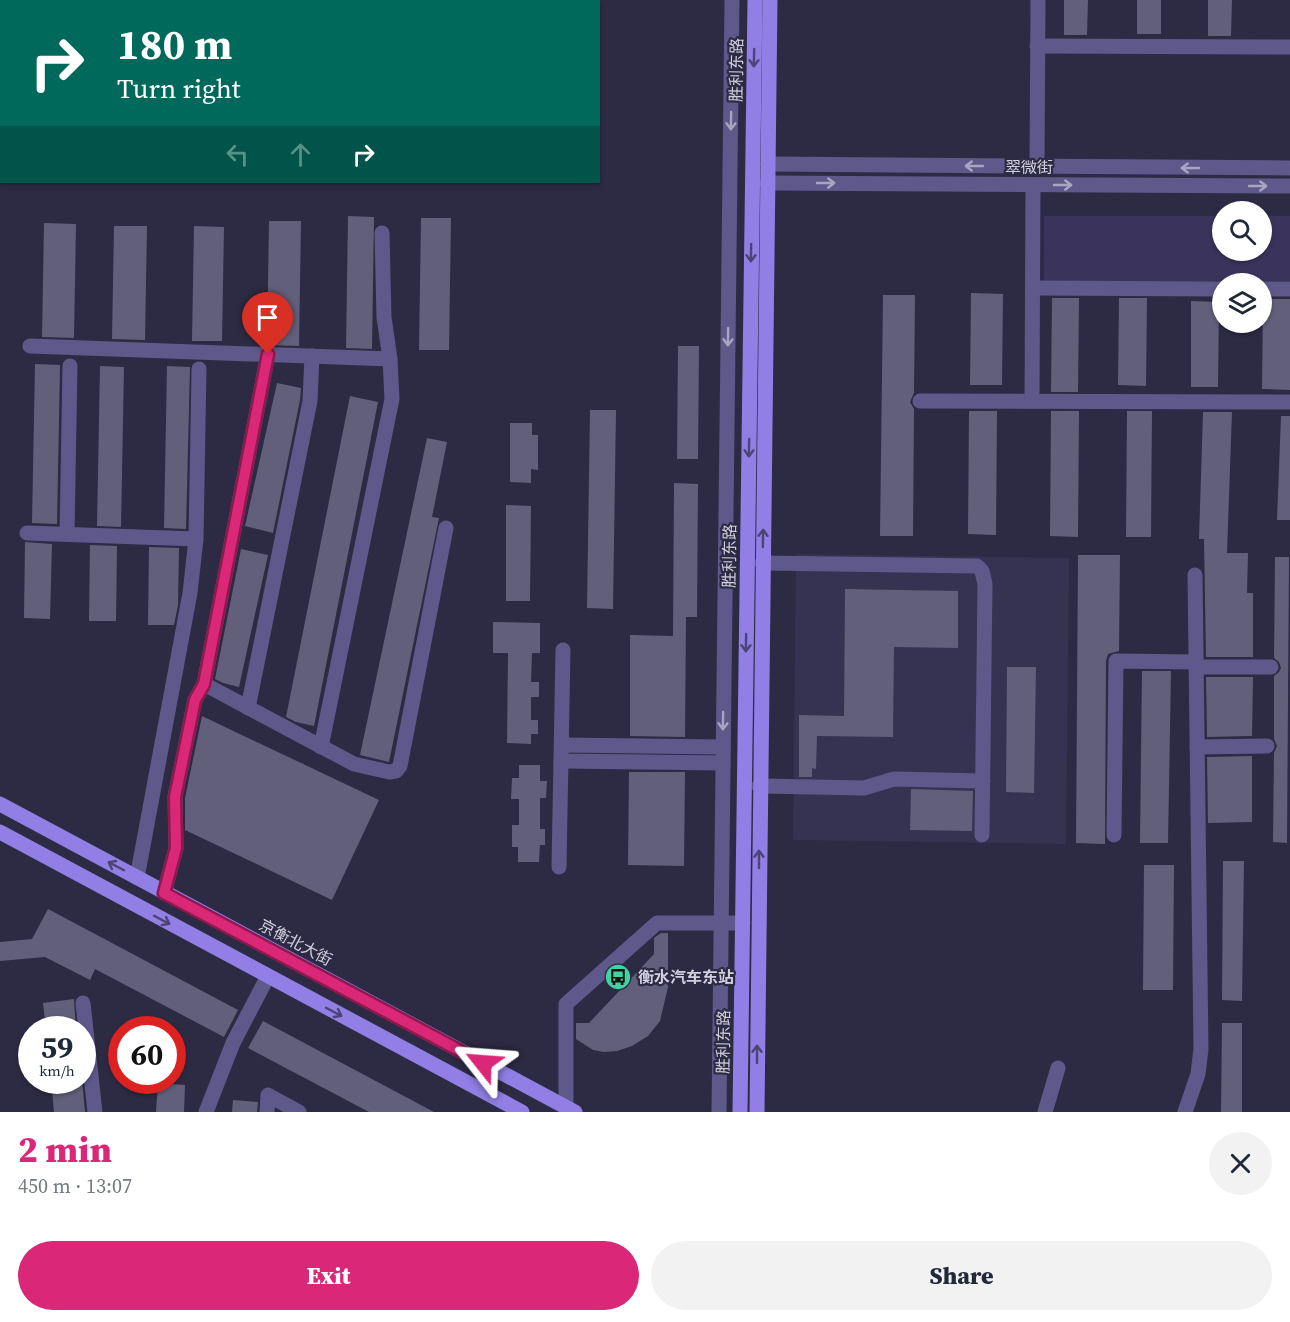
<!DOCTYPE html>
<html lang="en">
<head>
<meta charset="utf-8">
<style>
  body { margin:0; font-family:"Source Serif 4","Noto Sans SC",serif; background:#f2f2f3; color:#1f2937; height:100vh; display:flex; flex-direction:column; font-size:22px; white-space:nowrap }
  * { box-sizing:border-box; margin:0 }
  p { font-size:20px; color:#747a83 }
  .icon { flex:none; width:33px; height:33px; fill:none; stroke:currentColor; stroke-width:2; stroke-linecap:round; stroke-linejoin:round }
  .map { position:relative; height:1112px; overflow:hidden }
  .details { display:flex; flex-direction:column; background:#fff; flex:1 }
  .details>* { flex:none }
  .guide { position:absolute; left:0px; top:0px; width:600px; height:183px; box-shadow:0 2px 4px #0004; background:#00695c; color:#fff; overflow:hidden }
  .buttons { position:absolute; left:1212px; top:201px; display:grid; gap:12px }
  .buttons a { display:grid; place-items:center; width:60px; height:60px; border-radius:50%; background:#fff; box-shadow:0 2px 4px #0004; font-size:30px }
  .speed { position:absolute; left:18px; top:1016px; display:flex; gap:12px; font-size:30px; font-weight:700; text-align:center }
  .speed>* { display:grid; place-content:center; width:78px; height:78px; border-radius:50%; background:#fff; box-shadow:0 2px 4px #0004; line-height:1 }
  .speed small { font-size:15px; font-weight:400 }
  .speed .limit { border:9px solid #d22; background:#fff; color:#111 }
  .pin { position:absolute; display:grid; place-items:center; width:51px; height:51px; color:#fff; margin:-62px -26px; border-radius:50% 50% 50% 0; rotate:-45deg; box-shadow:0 0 6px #0007 }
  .pin .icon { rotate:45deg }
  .me { position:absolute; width:66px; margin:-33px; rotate:298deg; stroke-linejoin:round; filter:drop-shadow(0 0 4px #0008) }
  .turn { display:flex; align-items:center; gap:21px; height:126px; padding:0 18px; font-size:27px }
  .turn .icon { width:78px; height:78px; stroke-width:2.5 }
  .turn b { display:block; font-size:42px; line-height:51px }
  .lanes { display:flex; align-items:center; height:57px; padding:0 18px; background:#0003; justify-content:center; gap:30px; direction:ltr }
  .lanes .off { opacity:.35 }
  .round { display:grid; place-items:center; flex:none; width:63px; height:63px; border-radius:32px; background:#f2f2f3 }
  .headline { display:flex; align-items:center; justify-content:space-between; height:102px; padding:0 18px }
  h1 { font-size:36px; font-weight:800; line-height:45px; color:#db2777 }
  .action { display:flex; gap:12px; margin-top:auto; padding:12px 18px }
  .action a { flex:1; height:69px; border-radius:36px; background:#db2777; color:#fff; font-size:24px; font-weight:800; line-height:69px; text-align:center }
  .action a+a { background:#f2f2f3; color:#1f2937 }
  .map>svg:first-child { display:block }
  .built { fill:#363251 }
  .green { fill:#3a345c }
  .building { fill:#615f7a }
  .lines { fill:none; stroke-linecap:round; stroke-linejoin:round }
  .minor { stroke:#5f588a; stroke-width:15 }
  .major { stroke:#917fe5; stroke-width:15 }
  .oneway { stroke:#4b4474 }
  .oneway2 { stroke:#a9a5c1 }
  .route-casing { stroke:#8e194d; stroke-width:15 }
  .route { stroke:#db2777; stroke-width:10 }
  .labels { text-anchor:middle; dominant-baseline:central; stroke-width:4.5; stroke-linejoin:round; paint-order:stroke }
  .street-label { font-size:16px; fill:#d1cfdf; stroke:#2d2a43 }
  .poi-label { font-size:16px; font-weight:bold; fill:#d1cfdf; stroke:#2d2a43; text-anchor:start }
</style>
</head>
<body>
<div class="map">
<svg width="1290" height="1112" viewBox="0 0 1290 1112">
  <rect width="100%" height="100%" fill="#2d2a43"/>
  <polygon class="built" points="796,554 1069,558 1066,844 793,840"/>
  <polygon class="green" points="1044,216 1222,216 1222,250 1262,250 1262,216 1290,216 1290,281 1044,281"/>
  <g class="building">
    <polygon points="1064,0 1088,0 1087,35 1064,35"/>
    <rect x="1137" y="0" width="24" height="34"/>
    <polygon points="1208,0 1232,0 1231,36 1208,36"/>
    <polygon points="348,216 374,217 372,349 346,348"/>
    <polygon points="421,218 451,218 449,350 419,350"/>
    <polygon points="269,221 301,221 299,346 267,345"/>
    <polygon points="44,223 76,224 74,338 42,337"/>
    <polygon points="114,226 147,226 145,340 112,339"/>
    <polygon points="194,226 224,227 222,341 192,341"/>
    <polygon points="971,293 1003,294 1002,385 970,385"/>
    <polygon points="883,295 915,295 914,393 910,402 914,409 913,536 880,536"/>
    <polygon points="1052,298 1079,298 1078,392 1051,392"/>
    <polygon points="1119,298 1147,298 1146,386 1118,385"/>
    <polygon points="1263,299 1290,299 1290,390 1262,389"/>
    <polygon points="1191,301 1219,302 1218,387 1191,387"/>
    <polygon points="678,346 699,346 698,459 677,459"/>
    <polygon points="35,364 60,365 57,524 32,523"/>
    <polygon points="100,366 124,367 121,527 97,526"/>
    <polygon points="167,366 190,367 186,529 164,528"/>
    <polygon points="277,383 301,388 300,400 273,533 245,526"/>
    <polygon points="350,396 378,402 314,726 296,722 286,717"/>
    <polygon points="590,410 616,410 613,609 587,608"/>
    <polygon points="969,411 997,411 996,535 968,534"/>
    <polygon points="1051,411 1079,411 1078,537 1050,536"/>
    <polygon points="1127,411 1152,411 1151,537 1126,537"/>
    <polygon points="1203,412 1232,412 1227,553 1248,553 1247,593 1253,593 1253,657 1206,657 1204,539 1199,539"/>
    <polygon points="1281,416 1290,416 1290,520 1277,520"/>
    <polygon points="510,423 532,423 532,435 538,435 538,470 531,469 531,483 510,482"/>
    <polygon points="427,438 447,442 432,517 439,518 389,762 360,755"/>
    <polygon points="674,483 698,484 697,617 686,617 685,737 630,736 630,635 673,636"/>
    <polygon points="506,505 531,506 530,601 506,601"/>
    <polygon points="25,542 52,544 50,619 24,618"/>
    <polygon points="90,545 117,546 116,621 89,621"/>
    <polygon points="149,547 179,548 178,605 174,625 148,625"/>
    <polygon points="241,549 268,555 239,687 223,683 215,679"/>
    <polygon points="1078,555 1120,555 1119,651 1108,654 1106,661 1105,844 1076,843"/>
    <polygon points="1275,557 1289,557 1287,843 1273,842 1274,753 1277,746 1274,739 1274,676 1279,672 1281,668 1279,662 1274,658"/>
    <polygon points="845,589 958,591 958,648 894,647 893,737 817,736 816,769 812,768 812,777 799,777 799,715 844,716"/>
    <polygon points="493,622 540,623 540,653 532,653 531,682 539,682 539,697 531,697 531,720 538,720 538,734 531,734 531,744 507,743 508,653 493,653"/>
    <polygon points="1007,667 1036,667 1034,793 1006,792"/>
    <polygon points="1142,671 1171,671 1168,843 1140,843"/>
    <polygon points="1206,677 1253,677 1252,736 1207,737"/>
    <polygon points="202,716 379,800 332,900 185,830 185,798"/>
    <polygon points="1252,756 1252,822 1208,823 1207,757"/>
    <polygon points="519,765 540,765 540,781 547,781 546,798 540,798 540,829 545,829 545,845 540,845 539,862 518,862 518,847 512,847 512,825 519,825 519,799 511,799 512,778 519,778"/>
    <polygon points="629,772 685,772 684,866 628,865"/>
    <polygon points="911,789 973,791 972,831 910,830"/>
    <polygon points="1223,861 1244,861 1242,1001 1222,1000"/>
    <polygon points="1144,865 1174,865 1173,990 1143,990"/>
    <polygon points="48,909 238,1010 224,1037 95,969 90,980 45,957 0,961 0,942 32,939"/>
    <polygon points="661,933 668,933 668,987 660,1021 648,1036 632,1046 617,1051 604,1052 593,1050 576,1039 576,1023 589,1023 654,954 654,938"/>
    <polygon points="74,999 76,1029 46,1029 43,1003"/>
    <polygon points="263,1021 434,1112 369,1112 248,1048"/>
    <polygon points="1222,1023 1242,1023 1242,1112 1221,1112"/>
    <polygon points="51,1080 82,1080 85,1112 54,1112"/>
    <polygon points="158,1083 185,1085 184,1112 156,1112"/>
    <polygon points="233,1100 258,1102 257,1112 232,1112"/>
  </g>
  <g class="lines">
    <g class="minor">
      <polyline points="1037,46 1290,47"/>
      <polyline points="768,164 1290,168"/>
      <polyline points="1037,166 1038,0"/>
      <polyline points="767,183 1290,186"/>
      <polyline points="1033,288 1222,289"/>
      <polyline points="1262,289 1290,289"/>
      <polyline points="30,346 390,359"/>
      <polyline points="920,401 1290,402"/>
      <polyline points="1032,401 1033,185"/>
      <polyline points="27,533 196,539"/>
      <polyline points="67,534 70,366"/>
      <polyline points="762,563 977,566 982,571 985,584 982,835"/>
      <polyline points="1196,667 1271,667"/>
      <polyline points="204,684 354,764 389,772 396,771 400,766 446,528"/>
      <polyline points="248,708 310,401 312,356"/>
      <polyline points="562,745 723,747"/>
      <polyline points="321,747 392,399 390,359 384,317 382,233"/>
      <polyline points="1197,747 1267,746"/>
      <polyline points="561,761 723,763"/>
      <polyline points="759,786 864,788 894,779 983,781"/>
      <polyline points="1114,835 1116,661 1196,662"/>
      <polyline points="559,867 563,650"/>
      <polyline points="137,878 190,593 196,539 199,369"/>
      <polyline points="164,893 176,848 175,797 195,700 204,684 268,354"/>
      <polyline points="83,1003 95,1112"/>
      <polyline points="566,1107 566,1004 657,923 743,923"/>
      <polyline points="206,1112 233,1043 268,976"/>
      <polyline points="267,1112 268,1095 299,1112"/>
      <polyline points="719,1112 732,0"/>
      <polyline points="1045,1112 1058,1068"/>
      <polyline points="1185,1112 1198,1074 1201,1049 1195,575"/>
    </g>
    <g class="major">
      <polyline points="0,804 575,1112"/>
      <polyline points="0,832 522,1112"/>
      <polyline points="740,1112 755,0"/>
      <polyline points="757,1112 770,0"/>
    </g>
  </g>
  <defs><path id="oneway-shaft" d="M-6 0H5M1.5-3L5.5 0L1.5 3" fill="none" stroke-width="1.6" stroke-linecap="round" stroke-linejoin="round" transform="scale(1.5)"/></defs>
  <g class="oneway">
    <use href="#oneway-shaft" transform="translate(754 58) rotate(91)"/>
    <use href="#oneway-shaft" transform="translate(751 253) rotate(91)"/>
    <use href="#oneway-shaft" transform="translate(749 448) rotate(91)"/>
    <use href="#oneway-shaft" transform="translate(763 538) rotate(-89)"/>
    <use href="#oneway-shaft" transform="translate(746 643) rotate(91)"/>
    <use href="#oneway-shaft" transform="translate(759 859) rotate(-90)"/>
    <use href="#oneway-shaft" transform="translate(116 866) rotate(-152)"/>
    <use href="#oneway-shaft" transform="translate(162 920) rotate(28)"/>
    <use href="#oneway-shaft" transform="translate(334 1012) rotate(28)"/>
    <use href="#oneway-shaft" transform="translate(757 1054) rotate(-90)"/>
  </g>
  <g class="oneway2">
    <use href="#oneway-shaft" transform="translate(731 121) rotate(91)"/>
    <use href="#oneway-shaft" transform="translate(974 166) rotate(-180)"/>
    <use href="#oneway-shaft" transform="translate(1190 168) rotate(-180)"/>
    <use href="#oneway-shaft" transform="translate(826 183)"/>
    <use href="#oneway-shaft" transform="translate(1063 185)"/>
    <use href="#oneway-shaft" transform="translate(1258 186)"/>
    <use href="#oneway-shaft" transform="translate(728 337) rotate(91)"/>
    <use href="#oneway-shaft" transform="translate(723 721) rotate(91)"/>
  </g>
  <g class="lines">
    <g class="route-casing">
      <polyline id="route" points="268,354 204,684 195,700 175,797 176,848 164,893 483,1063"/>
    </g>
    <use href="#route" class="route"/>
  </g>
  <defs>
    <g id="bus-disc" transform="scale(1.35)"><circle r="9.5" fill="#3ed4a3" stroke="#2d2a43"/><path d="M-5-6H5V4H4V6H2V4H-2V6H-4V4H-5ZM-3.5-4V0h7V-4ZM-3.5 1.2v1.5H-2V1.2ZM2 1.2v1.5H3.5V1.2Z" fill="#111"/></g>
  </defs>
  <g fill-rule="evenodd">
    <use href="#bus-disc" x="618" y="977"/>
  </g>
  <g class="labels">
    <g class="street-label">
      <text transform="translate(736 70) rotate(-89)">胜利东路</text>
      <text x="1029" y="167">翠微街</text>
      <text transform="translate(729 556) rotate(-89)">胜利东路</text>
      <text transform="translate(296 942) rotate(28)">京衡北大街</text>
      <text transform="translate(723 1042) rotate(-89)">胜利东路</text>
    </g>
    <g class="poi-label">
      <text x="638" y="977">衡水汽车东站</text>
    </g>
  </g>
</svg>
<div class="buttons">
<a><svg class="icon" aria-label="search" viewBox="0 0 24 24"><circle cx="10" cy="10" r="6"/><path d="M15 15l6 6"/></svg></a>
<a><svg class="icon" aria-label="layers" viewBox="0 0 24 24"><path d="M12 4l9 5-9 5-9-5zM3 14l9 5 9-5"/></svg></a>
</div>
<div class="speed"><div>59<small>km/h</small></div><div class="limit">60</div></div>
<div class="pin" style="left:268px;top:354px;background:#d93025"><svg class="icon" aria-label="arrive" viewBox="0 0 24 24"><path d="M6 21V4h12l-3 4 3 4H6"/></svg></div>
<svg class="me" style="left:483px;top:1063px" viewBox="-20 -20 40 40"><path d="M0-17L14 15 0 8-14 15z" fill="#db2777" stroke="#fff" stroke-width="4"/></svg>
<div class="guide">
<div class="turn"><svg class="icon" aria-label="right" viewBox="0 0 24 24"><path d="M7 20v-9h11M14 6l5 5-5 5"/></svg><div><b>180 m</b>Turn right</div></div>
<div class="lanes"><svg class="icon off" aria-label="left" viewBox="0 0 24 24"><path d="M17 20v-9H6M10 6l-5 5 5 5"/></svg><svg class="icon off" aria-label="ahead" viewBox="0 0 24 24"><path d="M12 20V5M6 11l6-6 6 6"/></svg><svg class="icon" aria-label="right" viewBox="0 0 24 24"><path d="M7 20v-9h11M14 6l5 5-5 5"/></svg></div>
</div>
</div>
<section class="details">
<div class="headline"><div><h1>2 min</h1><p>450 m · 13:07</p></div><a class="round"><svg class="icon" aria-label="close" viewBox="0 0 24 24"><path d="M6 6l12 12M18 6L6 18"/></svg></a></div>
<div class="action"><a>Exit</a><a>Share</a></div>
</section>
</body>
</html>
